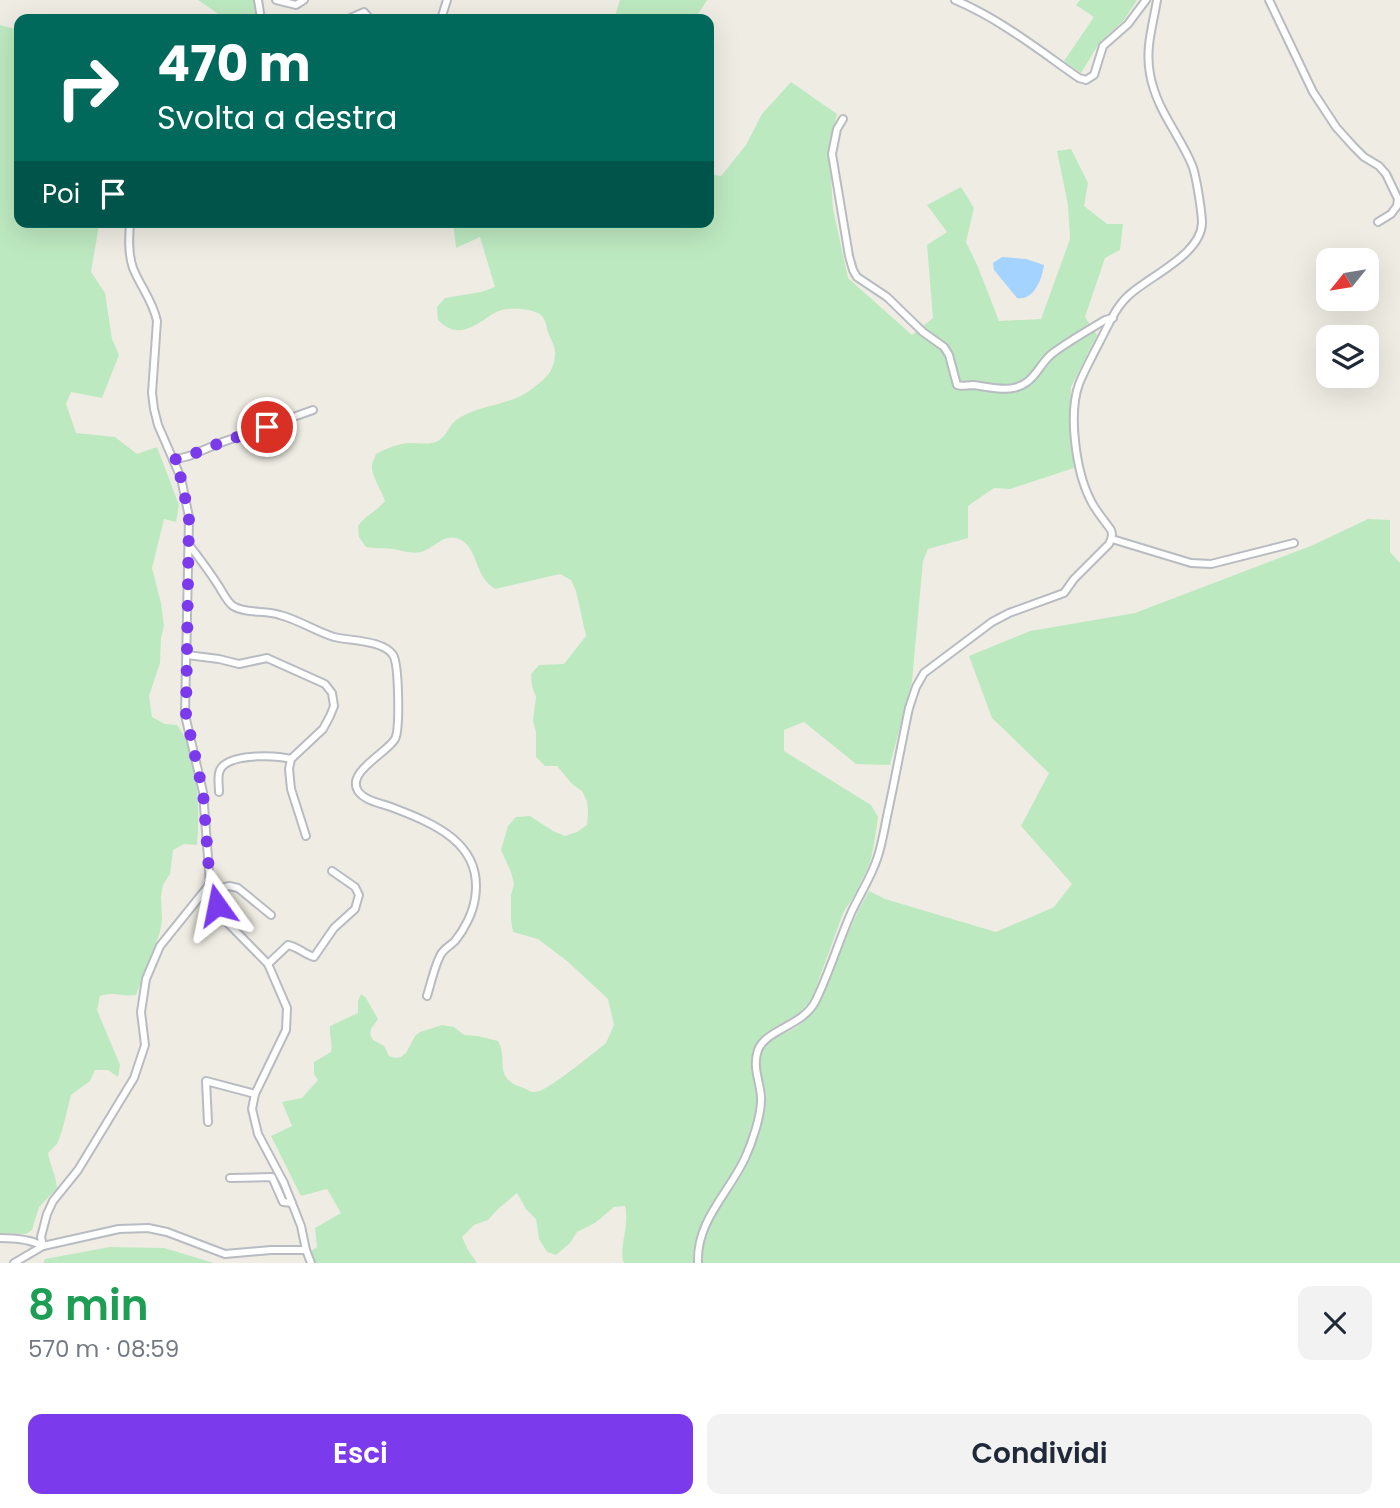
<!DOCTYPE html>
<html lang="it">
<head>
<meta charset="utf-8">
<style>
  body { margin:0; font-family:Poppins,sans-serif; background:#f2f2f3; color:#1f2937; height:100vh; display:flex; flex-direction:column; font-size:26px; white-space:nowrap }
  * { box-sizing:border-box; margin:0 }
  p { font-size:23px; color:#747a83 }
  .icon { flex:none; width:38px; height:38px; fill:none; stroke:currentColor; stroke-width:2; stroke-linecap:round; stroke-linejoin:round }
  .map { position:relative; height:1263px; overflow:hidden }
  .panel { display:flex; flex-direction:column; background:#fff; flex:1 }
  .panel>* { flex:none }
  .guide { position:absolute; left:14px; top:14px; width:700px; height:214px; border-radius:14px; box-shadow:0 7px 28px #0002; background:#00695c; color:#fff; overflow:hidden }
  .needle { width:46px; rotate:240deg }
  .controls { position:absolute; left:1316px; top:248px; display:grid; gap:14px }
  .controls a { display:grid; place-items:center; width:63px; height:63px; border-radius:14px; background:#fff; box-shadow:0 7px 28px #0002; font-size:35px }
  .pin { position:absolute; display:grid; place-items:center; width:60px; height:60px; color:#fff; margin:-30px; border:4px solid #fff; border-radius:50%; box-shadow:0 2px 7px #0007 }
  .me { position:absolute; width:77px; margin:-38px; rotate:348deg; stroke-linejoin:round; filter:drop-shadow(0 0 5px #0008) }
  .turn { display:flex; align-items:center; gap:24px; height:147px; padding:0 28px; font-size:32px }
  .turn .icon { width:91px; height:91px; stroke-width:2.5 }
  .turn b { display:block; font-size:49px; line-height:60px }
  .then { display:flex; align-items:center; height:66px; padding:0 28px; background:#0003; gap:14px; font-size:26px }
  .round { display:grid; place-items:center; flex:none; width:74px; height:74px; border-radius:14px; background:#f2f2f3 }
  .headline { display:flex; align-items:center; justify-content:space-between; height:119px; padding:0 28px }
  h1 { font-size:42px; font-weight:600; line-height:52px; color:#1e9e55 }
  .primary-button { display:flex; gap:14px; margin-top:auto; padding:14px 28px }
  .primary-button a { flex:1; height:80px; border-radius:14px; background:#7c3aed; color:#fff; font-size:28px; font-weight:600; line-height:80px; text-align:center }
  .primary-button a+a { background:#f2f2f3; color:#1f2937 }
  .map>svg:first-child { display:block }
  .green { fill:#bde9c0 }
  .water { fill:#a4d3ff }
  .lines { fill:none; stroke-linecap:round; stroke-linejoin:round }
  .minor-casing { stroke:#b8bbc1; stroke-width:10 }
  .minor { stroke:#fff; stroke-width:6 }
  .route { stroke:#7c3aed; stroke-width:12; stroke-dasharray:0 21.6 }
</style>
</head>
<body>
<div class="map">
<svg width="1400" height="1263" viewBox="0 0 1400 1263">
  <rect width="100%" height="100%" fill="#efede3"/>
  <g class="green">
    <polygon points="198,0 253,0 256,19 226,19"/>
    <polygon points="620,0 707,0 695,19 629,19 615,16"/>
    <polygon points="1080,0 1137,0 1124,20 1100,42 1081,73 1064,61 1094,17 1076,5"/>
    <path d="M0 25 19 30V222H98L99 225 91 272 105 293 112 339 119 355 102 398 71 392 66 404 76 433 115 437 137 454 157 447 179 505 176 522 164 519 152 568 161 603 164 626 161 638 160 663 149 696 152 717 165 724 177 725C199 753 200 811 197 845L184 844 173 850 170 874 163 885 161 896 162 920 160 932 136 995C121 997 115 991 100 996L97 1010 120 1065 118 1077 108 1070H95L90 1081 71 1095 62 1131 57 1144 48 1153C50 1165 56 1175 57 1188L39 1207 32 1230 26 1234 0 1233Z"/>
    <path d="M791 82 837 114 829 147 833 209 848 278 912 335 933 318 927 245 947 232 927 205 961 187 974 208 966 242 978 267 999 321 1041 319 1070 239 1068 205 1057 151 1071 149 1088 183 1084 206 1107 224H1123L1120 250 1105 258 1085 317 1097 335 1071 387 1070 438 1074 468 1010 489 994 488 968 506V538L928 549 923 561 912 681 890 765 856 764 804 722 784 730V751L871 805 878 817C876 831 874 845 871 859 868 869 862 879 858 888 854 898 846 906 842 916 834 938 826 960 818 982 816 988 814 996 810 1001 795 1023 762 1026 754 1048 747 1065 754 1078 756 1095 758 1111 747 1142 740 1157 724 1192 691 1221 693 1263H624C618 1249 630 1225 625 1206L614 1207 595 1223 577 1232 570 1243 556 1255 547 1252 539 1239 536 1219 526 1209 517 1193 498 1209 488 1220 474 1225 462 1237 468 1250 477 1263H315L310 1252 317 1247 315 1228 341 1213 327 1189 301 1196 271 1136 292 1126 282 1102 302 1098 318 1080 314 1074V1062L331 1052C333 1043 329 1036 330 1026L358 1013V1001L361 994 366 998 378 1019 371 1029 370 1034 373 1040 384 1046 389 1056 395 1058 401 1057 406 1053 415 1036 420 1032 442 1025 454 1027 464 1035 478 1036 498 1041C506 1055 499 1066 506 1077 512 1085 516 1085 524 1088 529 1090 529 1092 534 1092 546 1093 589 1056 601 1047L606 1043 614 1025 608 999 567 961 538 939 513 932 511 920V895L514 884 511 872 501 850 508 826 516 817 530 816 553 831 565 836 577 832 587 825 588 813 587 801 582 791 572 784 557 766H545L536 757V732L533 721 536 697 532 686 531 674 539 665 564 664 586 636 576 591 571 580 560 574 495 589C490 585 486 582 483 577 476 566 474 547 461 540 445 531 435 548 421 552 411 554 404 551 394 549 385 548 376 549 366 547L359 537 358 526C366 515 377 511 385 501 382 491 371 476 372 466 372 462 375 458 376 454 388 448 398 443 411 443 420 443 430 445 438 441 448 435 449 424 459 418 482 404 511 406 533 388 545 379 554 372 555 355 556 345 549 338 547 329 546 324 545 319 541 315 532 308 510 307 499 311 488 315 478 326 466 329 455 333 445 327 438 320L437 307 445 298 481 292 495 287 480 237 456 248 453 222H709V174L721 176 746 145 762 114Z"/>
    <path d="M1368 519 1390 520V552L1400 563V1263H703C700 1221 736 1194 750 1158 757 1142 767 1113 766 1096 764 1079 755 1066 763 1049 769 1036 787 1034 798 1026 805 1021 812 1014 817 1007 823 999 826 987 830 978 842 948 853 918 869 891L885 899 996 932 1054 907 1072 884 1021 826 1049 773 992 718 969 656 1030 631 1135 613 1313 545Z"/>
    <polygon points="110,1247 164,1248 214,1263 43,1263 45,1259"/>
  </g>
  <path class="water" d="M1002 257 1026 259 1044 265C1042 279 1034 301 1017 298L994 270 993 263Z"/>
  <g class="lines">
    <g class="minor-casing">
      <g id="minor">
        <polyline points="258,0 261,19"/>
        <polyline points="276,0 296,5 304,0"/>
        <path d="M955 0C1000 19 1039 50 1079 78L1086 80 1094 75 1103 46 1128 24 1146 0"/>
        <polyline points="1269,0 1313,92 1336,127 1353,146 1364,157 1379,166 1386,174 1398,199 1397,206 1391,214 1378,222"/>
        <polyline points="348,19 364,12 370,19"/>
        <polyline points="441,19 447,0"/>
        <path d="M843 119 837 129 832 154 849 256 853 270 857 277 887 297 923 332 944 347 949 355 957 385C964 387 966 385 973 385 990 387 1012 394 1027 382 1038 374 1042 361 1053 353 1069 341 1087 331 1105 320L1113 318"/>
        <path d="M130 222C129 237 128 254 133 268 140 286 153 301 157 321L152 393 154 409 158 425 181 478 189 517 185 715 203 792 210 884 220 915 268 964 287 1008 286 1030 255 1094 252 1109 258 1134 284 1183 301 1226 306 1250 311 1263"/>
        <polyline points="173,460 189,456 220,443 313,410"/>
        <polyline points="1112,539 1191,563 1211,564 1294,543"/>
        <path d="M190 546C200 559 209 571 218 585 222 591 227 602 233 606 246 614 266 610 280 615 299 620 315 631 334 637 350 641 383 640 393 655 399 664 400 730 395 739 387 753 346 772 358 791 365 801 380 803 391 807 433 823 484 843 475 898 473 913 464 930 455 941 450 946 443 949 440 956 434 968 431 983 427 996"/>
        <polyline points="187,655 219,659 239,664 267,658 325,684 332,693 334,706 330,716 323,729 291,759 289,769 291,789 306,836"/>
        <path d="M219 792C219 783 216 771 224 765 237 754 276 755 291 759"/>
        <polyline points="212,890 229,886 238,888 271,915"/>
        <path d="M268 964 288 945C298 947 304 954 314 957L334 928 355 909 359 895 355 887 332 871"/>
        <polyline points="208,1122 206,1081 255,1094"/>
        <polyline points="230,1178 272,1177 283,1202 292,1203"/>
        <path d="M0 1238C14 1238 30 1239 43 1246"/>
        <polyline points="43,1246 41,1237 47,1214 53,1201 78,1170 134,1078 145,1045 141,1012 146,979 160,946 210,884"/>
        <polyline points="14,1263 43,1246 119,1229 148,1228 167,1232 225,1254 271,1250 306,1250"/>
        <path d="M698 1263C696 1221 729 1193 745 1158 752 1143 762 1114 761 1097 760 1081 752 1067 758 1050 766 1029 804 1026 816 1000 830 971 839 940 852 911 860 894 871 877 877 859 883 842 885 824 889 807 896 774 902 741 909 708L916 687 924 673 992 622 1009 613 1064 593 1074 579 1109 544C1112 539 1113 535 1111 530 1104 520 1095 510 1090 499 1076 471 1068 414 1079 384 1085 369 1093 355 1100 341 1108 326 1115 308 1128 296 1149 276 1201 255 1202 223 1202 213 1196 174 1192 165 1179 134 1156 109 1150 74 1145 48 1153 25 1157 0"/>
      </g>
    </g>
    <use href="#minor" class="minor"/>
  </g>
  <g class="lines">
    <polyline class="route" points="217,905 210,884 203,792 186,715 189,517 181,478 173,460 188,456 220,443 267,427"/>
  </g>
</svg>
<div class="controls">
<a><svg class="needle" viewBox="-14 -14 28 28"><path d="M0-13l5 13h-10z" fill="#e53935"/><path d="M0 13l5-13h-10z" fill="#747a83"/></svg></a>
<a><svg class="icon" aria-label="layers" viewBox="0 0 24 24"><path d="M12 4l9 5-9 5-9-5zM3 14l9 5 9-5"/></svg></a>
</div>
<div class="pin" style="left:267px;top:427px;background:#d93025"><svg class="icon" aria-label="arrive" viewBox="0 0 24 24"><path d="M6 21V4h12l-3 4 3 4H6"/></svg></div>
<svg class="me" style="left:217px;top:905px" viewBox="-20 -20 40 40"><path d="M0-17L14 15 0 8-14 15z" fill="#7c3aed" stroke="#fff" stroke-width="4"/></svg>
<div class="guide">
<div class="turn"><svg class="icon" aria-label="right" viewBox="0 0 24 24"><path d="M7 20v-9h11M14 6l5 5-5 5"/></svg><div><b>470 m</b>Svolta a destra</div></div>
<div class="then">Poi<svg class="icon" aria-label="arrive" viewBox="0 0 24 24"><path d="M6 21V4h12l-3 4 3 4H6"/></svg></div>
</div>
</div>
<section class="panel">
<div class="headline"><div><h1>8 min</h1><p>570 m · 08:59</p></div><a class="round"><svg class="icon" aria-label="close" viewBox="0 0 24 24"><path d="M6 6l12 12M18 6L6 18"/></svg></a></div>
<div class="primary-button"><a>Esci</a><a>Condividi</a></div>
</section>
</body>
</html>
